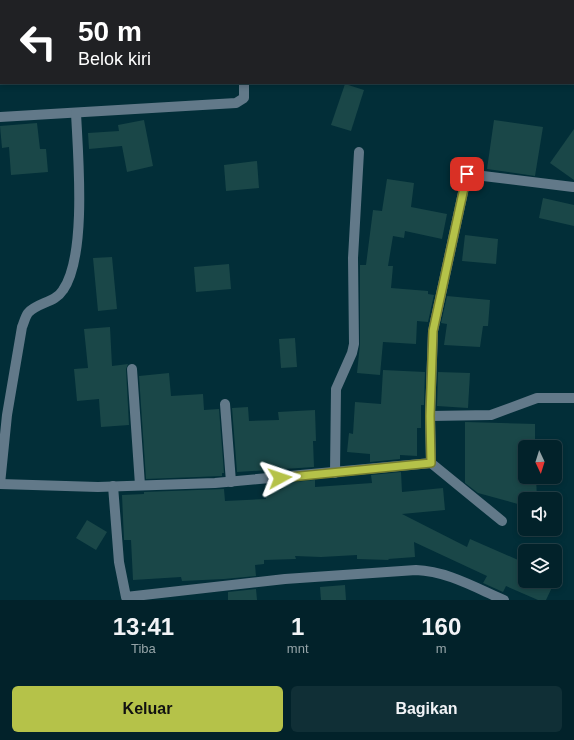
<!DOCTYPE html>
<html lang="id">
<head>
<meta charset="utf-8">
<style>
  body { margin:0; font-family:Arial,sans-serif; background:#102f36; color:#f1f3f6; height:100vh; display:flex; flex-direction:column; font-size:15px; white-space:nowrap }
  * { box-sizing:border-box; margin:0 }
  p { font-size:13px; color:#96a4a8 }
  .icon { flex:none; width:22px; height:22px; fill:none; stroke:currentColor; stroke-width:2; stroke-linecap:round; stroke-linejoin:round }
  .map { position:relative; height:600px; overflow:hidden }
  .drawer { display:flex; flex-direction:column; background:#02222a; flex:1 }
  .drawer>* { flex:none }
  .guide { position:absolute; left:0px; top:0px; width:574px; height:84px; box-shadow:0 2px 6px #0003,0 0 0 1px #233f47; background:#202124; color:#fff; overflow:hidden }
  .needle { width:26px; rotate:176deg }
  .buttons { position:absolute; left:518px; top:440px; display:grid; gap:8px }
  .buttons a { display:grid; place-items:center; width:44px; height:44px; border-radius:6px; background:#02222a; box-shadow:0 2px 6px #0003,0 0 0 1px #233f47; font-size:20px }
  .pin { position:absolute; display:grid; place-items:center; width:34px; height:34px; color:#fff; margin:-17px; border-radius:8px; box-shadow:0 2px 6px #0006 }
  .me { position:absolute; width:44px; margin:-22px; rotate:85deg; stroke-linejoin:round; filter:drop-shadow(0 0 3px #0008) }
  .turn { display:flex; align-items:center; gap:14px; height:84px; padding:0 12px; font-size:18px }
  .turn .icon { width:52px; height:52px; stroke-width:2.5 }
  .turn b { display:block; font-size:28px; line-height:34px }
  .eta { display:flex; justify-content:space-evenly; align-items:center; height:68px; text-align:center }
  .eta b { font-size:24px; font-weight:600; line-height:28px }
  .button { display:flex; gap:8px; margin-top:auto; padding:8px 12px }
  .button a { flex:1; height:46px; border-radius:6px; background:#b5c249; color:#111; font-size:16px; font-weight:600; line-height:46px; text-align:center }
  .button a+a { background:#102f36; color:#f1f3f6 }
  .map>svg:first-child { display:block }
  .building { fill:#1a4748 }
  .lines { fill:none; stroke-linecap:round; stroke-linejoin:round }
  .minor { stroke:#627989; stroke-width:10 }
  .route-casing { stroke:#767e2f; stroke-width:10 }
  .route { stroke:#b5c249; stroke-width:7 }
</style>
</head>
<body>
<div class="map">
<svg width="574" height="600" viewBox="0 0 574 600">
  <rect width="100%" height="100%" fill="#022e38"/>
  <g class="building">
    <polygon points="345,84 364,90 351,131 331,125"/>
    <polygon points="144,120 153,166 127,172 122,146 89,149 88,133 119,131 118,125"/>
    <polygon points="494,120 543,127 535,176 487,169"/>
    <polygon points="37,123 40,149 46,149 48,172 11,175 9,147 2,148 0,126"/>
    <polygon points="574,129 574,180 550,163"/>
    <polygon points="257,161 259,188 226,191 224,165"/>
    <polygon points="387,179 414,183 411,207 447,214 442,239 405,231 404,238 393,236 388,266 393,266 391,288 428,291 428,294 434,295 428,322 417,321 416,344 383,342 380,375 357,373 360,344 360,265 366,265 373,210 382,211"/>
    <polygon points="543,198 574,205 574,226 539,218"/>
    <polygon points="465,235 498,239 496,264 462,261"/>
    <polygon points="112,257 117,309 98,311 93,258"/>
    <polygon points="229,264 231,289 196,292 194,267"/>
    <polygon points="447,296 490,300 488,326 483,326 480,347 444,345 447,324 441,323"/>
    <polygon points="110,327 112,366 128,364 126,369 129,425 101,427 99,399 77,401 74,369 88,368 84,329"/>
    <polygon points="295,338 297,367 281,368 279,339"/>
    <polygon points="383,370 425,372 424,405 421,405 421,428 417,428 417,456 400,455 400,459 370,462 370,454 347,452 349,433 353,434 355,402 381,404"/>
    <polygon points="438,372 470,373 468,408 437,406"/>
    <polygon points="169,373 171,396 203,394 204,410 219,409 224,473 222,473 222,476 146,479 139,376"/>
    <polygon points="248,407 249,421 279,420 278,412 315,410 316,441 313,441 314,467 237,472 232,408"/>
    <polygon points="465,422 535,424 535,447 525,447 525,477 536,477 537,499 525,499 525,506 478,493 465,483"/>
    <polygon points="401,472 402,492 443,488 445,510 402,514 467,547 470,539 525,563 525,581 555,581 546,600 538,600 506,586 503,592 483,583 487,576 414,542 415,557 388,559 389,560 357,559 357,555 321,557 295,556 296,559 264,560 264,564 255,565 256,576 224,579 182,581 181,577 133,580 131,540 124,540 122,495 144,494 144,492 224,489 225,501 266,499 265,485 315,480 315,487 372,483 371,475"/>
    <polygon points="87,520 107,532 96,550 76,538"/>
    <polygon points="345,585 346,600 321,600 320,587"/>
    <polygon points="256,589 257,600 228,600 228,592"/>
  </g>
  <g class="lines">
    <g class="minor">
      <polyline points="238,1 238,0"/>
      <polyline points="0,117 236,103 244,98 244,83"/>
      <polyline points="132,369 140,485"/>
      <polyline points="225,404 231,482"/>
      <polyline points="430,416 491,415 537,398 574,398"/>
      <polyline points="431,463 502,521"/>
      <polyline points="335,473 336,389 352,353 354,344 353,258 359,152"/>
      <polyline points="0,484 98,487 215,483 431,463 430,416 433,331 467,174 573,187"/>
      <path d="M0 484 7 415 22 327C24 323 25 317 28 313 38 302 55 303 63 290 87 256 78 155 76 113"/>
      <path d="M113 486 119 562 126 597 285 579 416 570C447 571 476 588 504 600"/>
    </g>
  </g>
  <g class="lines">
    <g class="route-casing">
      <polyline id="route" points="280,478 431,463 430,416 433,331 467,174"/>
    </g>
    <use href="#route" class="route"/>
  </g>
</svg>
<div class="buttons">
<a><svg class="needle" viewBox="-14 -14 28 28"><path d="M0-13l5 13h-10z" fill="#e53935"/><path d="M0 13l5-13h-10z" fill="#96a4a8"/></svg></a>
<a><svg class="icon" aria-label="sound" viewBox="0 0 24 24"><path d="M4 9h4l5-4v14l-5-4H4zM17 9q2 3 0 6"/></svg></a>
<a><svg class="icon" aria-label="layers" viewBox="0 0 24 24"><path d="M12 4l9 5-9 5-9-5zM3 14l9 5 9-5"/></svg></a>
</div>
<div class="pin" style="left:467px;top:174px;background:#d93025"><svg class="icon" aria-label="arrive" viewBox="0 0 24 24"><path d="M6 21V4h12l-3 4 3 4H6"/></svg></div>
<svg class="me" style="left:280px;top:478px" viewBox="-20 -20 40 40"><path d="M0-17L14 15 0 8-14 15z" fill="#b5c249" stroke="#fff" stroke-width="4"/></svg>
<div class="guide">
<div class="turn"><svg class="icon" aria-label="left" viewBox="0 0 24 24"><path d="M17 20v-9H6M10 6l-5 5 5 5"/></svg><div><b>50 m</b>Belok kiri</div></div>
</div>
</div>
<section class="drawer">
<div class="eta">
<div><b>13:41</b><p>Tiba</p></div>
<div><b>1</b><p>mnt</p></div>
<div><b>160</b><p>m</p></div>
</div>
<div class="button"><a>Keluar</a><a>Bagikan</a></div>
</section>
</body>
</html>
